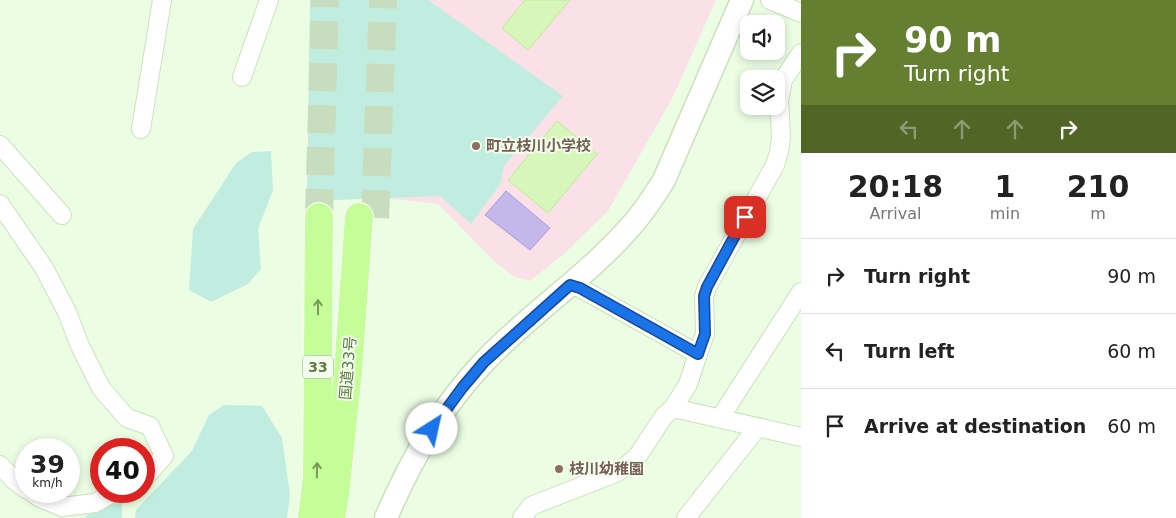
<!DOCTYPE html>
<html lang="en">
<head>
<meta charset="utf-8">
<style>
  body { margin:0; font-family:"DejaVu Sans","Noto Sans JP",sans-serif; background:#f6f6f6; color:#222; height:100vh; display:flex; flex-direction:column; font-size:19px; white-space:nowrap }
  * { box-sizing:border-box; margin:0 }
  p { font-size:16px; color:#767676 }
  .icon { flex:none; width:28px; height:28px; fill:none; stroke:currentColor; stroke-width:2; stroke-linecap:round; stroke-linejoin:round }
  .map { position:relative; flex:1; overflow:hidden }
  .side { display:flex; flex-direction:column; background:#fff; width:375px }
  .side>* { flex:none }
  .guide { background:#647f30; color:#fff; overflow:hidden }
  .controls { position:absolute; left:740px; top:15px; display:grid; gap:10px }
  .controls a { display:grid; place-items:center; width:45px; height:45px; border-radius:10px; background:#fff; box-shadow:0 2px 8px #0003; font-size:25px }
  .speed { position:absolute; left:15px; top:438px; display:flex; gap:10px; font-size:25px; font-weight:700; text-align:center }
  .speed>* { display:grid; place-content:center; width:65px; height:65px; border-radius:50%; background:#fff; box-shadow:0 2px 8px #0003; line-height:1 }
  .speed small { font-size:12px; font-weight:400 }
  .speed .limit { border:8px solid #d22; background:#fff; color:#111 }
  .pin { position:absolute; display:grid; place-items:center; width:42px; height:42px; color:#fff; margin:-21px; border-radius:10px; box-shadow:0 2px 8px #0006 }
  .me { position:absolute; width:55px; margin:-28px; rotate:35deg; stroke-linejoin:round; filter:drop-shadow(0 0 4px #0008) }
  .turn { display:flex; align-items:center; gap:18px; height:105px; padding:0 20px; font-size:22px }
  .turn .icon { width:65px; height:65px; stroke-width:2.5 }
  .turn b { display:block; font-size:35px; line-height:42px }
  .lanes { display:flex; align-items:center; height:48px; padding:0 20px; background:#0003; justify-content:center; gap:25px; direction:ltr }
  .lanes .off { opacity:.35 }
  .eta { display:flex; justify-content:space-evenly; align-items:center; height:85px; text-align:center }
  .eta b { font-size:30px; font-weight:700; line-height:35px }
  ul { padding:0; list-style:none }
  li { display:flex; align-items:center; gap:15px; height:75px; padding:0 20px; border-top:1px solid #e0e0e0 }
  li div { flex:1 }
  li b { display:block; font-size:19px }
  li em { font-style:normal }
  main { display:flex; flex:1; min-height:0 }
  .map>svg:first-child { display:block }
  .education { fill:#fae1e7 }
  .green { fill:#c1ede0 }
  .water { fill:#c4b7e9; stroke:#ad9cdc }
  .building { fill:#d7f6b9; stroke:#c1e999 }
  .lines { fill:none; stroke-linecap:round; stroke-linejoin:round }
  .trunk-tunnel { stroke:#c8ddbd; stroke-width:28; stroke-dasharray:28 14; stroke-linecap:butt }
  .minor-casing { stroke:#cbe1bc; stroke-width:20 }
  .tertiary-casing { stroke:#cbe1bc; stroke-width:25 }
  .trunk-casing { stroke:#fff; stroke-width:30 }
  .minor { stroke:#fff; stroke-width:18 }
  .tertiary { stroke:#fff; stroke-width:22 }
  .trunk { stroke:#c5fe98; stroke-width:28 }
  .oneway { stroke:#7a9a5b }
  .route-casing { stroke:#114b97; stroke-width:12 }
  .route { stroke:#1a73e8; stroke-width:9 }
  .education-dot { fill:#8d6e63; stroke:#f1ffec; stroke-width:2 }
  .labels { text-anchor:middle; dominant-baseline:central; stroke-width:4; stroke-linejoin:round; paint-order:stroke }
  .shield { fill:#f1ffec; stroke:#8ca178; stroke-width:1 }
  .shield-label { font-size:14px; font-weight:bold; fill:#617947 }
  .education-label { font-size:15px; font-weight:bold; fill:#785e54; stroke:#f1ffec; text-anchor:start }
  .street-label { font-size:15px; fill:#617947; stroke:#f1ffec }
</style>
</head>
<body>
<main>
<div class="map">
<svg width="801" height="518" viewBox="0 0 801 518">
  <rect width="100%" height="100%" fill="#ebfee4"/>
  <polygon class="education" points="310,0 716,0 674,95 608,211 564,254 530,281 513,276 497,264 438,204 384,198 307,201"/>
  <g class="green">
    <polygon points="310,0 428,0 563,96 504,166 500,184 471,224 440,196 307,201"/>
    <polygon points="271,151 273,190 258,229 261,269 248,284 211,302 189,290 193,229 236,163 252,152"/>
    <polygon points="224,405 262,406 282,438 290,495 287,518 135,518 136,510 192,451 209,415"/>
    <polygon points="122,501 122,518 86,518 87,515"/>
  </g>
  <polygon class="water" points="506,191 550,228 530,250 485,215"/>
  <g class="building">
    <polygon points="525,0 570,0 528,50 502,28"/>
    <polygon points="557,121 597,154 548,213 508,180"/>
  </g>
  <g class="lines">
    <g class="trunk-tunnel">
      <polyline points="319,217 325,0"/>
      <polyline points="375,218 383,0"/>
    </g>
    <g class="minor-casing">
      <g id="minor">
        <polyline points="770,0 801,13"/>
        <polyline points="242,77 269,0"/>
        <polyline points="141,129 162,0"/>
        <polyline points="0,145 62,215"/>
        <polyline points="0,204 44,268 67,312 80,346 101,388 127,418 150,426 164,456 149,473 144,476"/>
        <polyline points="698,354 705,334 704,296 707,287 775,165 779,152 781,137 779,100 783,80 801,53"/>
        <polyline points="673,408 801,437"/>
        <polyline points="720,418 801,292"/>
        <polyline points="0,465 15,481 26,489"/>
        <polyline points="30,491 40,498 62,507 95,503 116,491"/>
        <polyline points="522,518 531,506 618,472 637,457 664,416 673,408 688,384 698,354 580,288 570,285"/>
        <polyline points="686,518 757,428"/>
      </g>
    </g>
    <g class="tertiary-casing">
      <path id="tertiary" d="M386 518C410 461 441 407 484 362 530 313 587 277 631 226 644 212 654 196 664 180L742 0"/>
    </g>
    <g class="trunk-casing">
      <g id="trunk">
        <polyline points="312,518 317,477 319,217"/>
        <polyline points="331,518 335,495 348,372 359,217"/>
      </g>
    </g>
    <use href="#minor" class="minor"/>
    <use href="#tertiary" class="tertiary"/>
    <use href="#trunk" class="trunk"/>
  </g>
  <defs><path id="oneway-shaft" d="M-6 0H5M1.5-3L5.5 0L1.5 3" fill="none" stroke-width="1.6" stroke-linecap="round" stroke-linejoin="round" transform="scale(1.25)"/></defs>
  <g class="oneway">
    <use href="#oneway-shaft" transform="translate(318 307) rotate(-90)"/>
    <use href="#oneway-shaft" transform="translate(317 470) rotate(-89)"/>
  </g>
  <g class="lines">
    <g class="route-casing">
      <polyline id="route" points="432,429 462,388 484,362 570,285 580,288 698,354 705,334 704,296 707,287 745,217"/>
    </g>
    <use href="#route" class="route"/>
  </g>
  <g class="education-dot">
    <circle cx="476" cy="146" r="5"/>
    <circle cx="559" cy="469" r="5"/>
  </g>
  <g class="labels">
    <rect class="shield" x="303" y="355.5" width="30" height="23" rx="4"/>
    <g class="shield-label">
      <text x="318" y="367">33</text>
    </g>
    <g class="education-label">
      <text x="486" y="146">町立枝川小学校</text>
      <text x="569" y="469">枝川幼稚園</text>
    </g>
    <g class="street-label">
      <text transform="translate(348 368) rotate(-85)">国道33号</text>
    </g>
  </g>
</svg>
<div class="controls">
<a><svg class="icon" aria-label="sound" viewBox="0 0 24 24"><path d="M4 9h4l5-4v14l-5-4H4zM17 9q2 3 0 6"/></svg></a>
<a><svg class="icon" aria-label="layers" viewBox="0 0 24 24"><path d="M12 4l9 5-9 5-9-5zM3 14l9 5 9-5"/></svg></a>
</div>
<div class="speed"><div>39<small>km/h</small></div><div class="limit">40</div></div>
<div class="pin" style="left:745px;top:217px;background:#d93025"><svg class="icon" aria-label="arrive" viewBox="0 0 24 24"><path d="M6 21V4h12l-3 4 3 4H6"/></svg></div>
<svg class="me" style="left:432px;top:429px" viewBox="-20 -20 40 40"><circle r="19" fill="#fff"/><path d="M0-13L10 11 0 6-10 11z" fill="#1a73e8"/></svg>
</div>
<section class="side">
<div class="guide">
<div class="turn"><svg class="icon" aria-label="right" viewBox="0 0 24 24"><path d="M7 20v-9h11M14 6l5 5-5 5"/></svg><div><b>90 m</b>Turn right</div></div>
<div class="lanes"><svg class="icon off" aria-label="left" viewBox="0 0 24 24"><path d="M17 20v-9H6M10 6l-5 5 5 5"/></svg><svg class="icon off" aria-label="ahead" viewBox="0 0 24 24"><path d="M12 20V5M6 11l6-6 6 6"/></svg><svg class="icon off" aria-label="ahead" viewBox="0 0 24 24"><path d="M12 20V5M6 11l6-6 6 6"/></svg><svg class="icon" aria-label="right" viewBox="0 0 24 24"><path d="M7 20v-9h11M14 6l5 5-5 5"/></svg></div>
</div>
<div class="eta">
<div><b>20:18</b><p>Arrival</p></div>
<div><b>1</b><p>min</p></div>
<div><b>210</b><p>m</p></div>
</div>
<ul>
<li><svg class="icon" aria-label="right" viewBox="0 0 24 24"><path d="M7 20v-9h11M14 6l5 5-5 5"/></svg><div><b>Turn right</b></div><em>90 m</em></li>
<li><svg class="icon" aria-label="left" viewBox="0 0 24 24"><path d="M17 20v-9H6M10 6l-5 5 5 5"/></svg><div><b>Turn left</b></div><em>60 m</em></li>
<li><svg class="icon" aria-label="arrive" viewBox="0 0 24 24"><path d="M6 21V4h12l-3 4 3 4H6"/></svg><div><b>Arrive at destination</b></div><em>60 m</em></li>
</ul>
</section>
</main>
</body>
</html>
